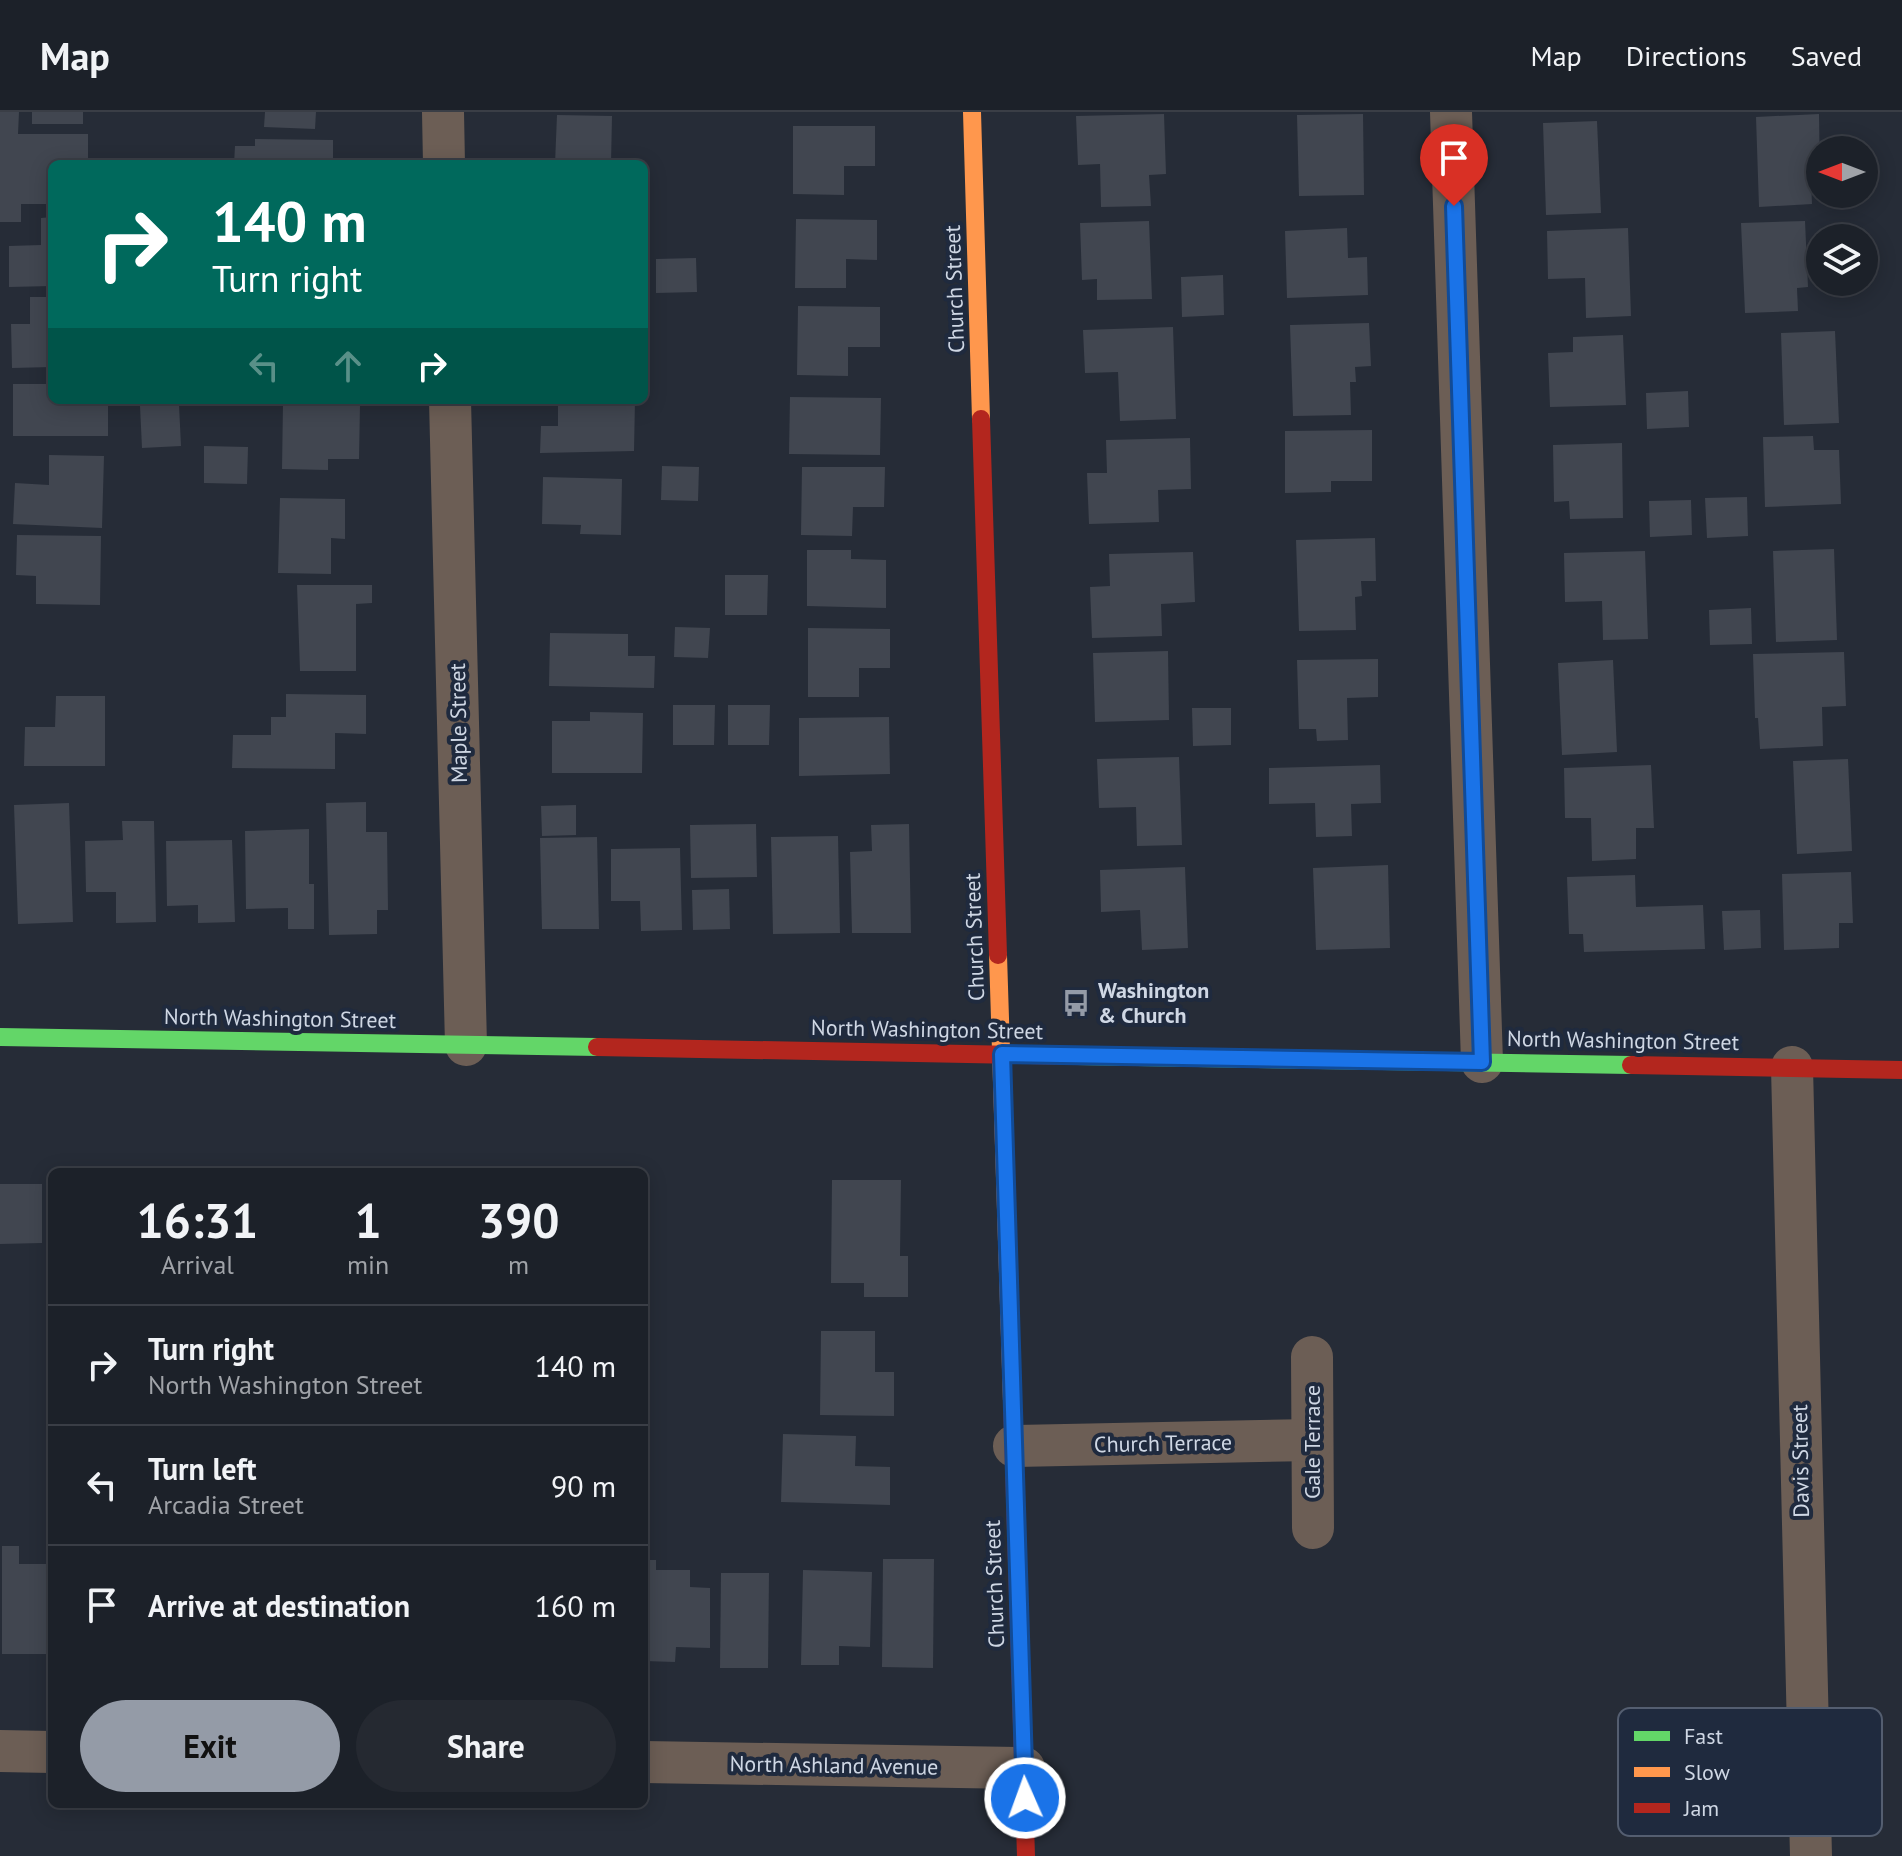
<!DOCTYPE html>
<html lang="en">
<head>
<meta charset="utf-8">
<style>
  body { margin:0; font-family:"PT Sans",sans-serif; background:#252931; color:#f1f3f6; height:100vh; display:flex; flex-direction:column; font-size:30px; white-space:nowrap }
  * { box-sizing:border-box; margin:0 }
  p { font-size:26px; color:#a0a3a8 }
  .icon { flex:none; width:44px; height:44px; fill:none; stroke:currentColor; stroke-width:2; stroke-linecap:round; stroke-linejoin:round }
  .map { position:relative; flex:1; overflow:hidden }
  .details { position:absolute; left:48px; top:1056px; width:600px; height:640px; display:flex; flex-direction:column; background:#1c2129; border-radius:12px; box-shadow:0 4px 20px #0003,0 0 0 2px #3a3e46 }
  .details>* { flex:none }
  .guide { position:absolute; left:48px; top:48px; width:600px; height:244px; border-radius:12px; box-shadow:0 4px 20px #0003,0 0 0 2px #3a3e46; background:#00695c; color:#fff; overflow:hidden }
  .needle { width:52px; rotate:270deg }
  .fabs { position:absolute; left:1806px; top:24px; display:grid; gap:16px }
  .fabs a { display:grid; place-items:center; width:72px; height:72px; border-radius:50%; background:#1c2129; box-shadow:0 4px 20px #0003,0 0 0 2px #3a3e46; font-size:40px }
  .pin { position:absolute; display:grid; place-items:center; width:68px; height:68px; color:#fff; margin:-82px -34px; border-radius:50% 50% 50% 0; rotate:-45deg; box-shadow:0 0 8px #0007 }
  .pin .icon { rotate:45deg }
  .me { position:absolute; width:88px; margin:-44px; rotate:358deg; stroke-linejoin:round; filter:drop-shadow(0 0 6px #0008) }
  .turn { display:flex; align-items:center; gap:28px; height:168px; padding:0 32px; font-size:36px }
  .turn .icon { width:104px; height:104px; stroke-width:2.5 }
  .turn b { display:block; font-size:56px; line-height:68px }
  .lanes { display:flex; align-items:center; height:76px; padding:0 32px; background:#0003; justify-content:center; gap:40px; direction:ltr }
  .lanes .off { opacity:.35 }
  .eta { display:flex; justify-content:space-evenly; align-items:center; height:136px; text-align:center }
  .eta b { font-size:48px; font-weight:800; line-height:56px }
  .primary-button { display:flex; gap:16px; margin-top:auto; padding:16px 32px }
  .primary-button a { flex:1; height:92px; border-radius:48px; background:#949ba7; color:#111; font-size:32px; font-weight:800; line-height:92px; text-align:center }
  .primary-button a+a { background:#252931; color:#f1f3f6 }
  ul { padding:0; list-style:none }
  li { display:flex; align-items:center; gap:24px; height:120px; padding:0 32px; border-top:2px solid #3a3e46 }
  li div { flex:1 }
  li b { display:block; font-size:30px }
  li em { font-style:normal }
  header { display:flex; align-items:center; gap:48px; box-sizing:border-box; height:112px; padding:0 40px; background:#1c2129; border-bottom:2px solid #3a3e46 }
  header strong { font-size:38px }
  nav { display:flex; gap:44px; margin-inline-start:auto; font-size:28px }
  .map>svg:first-child { display:block }
  .building { fill:#414650 }
  .lines { fill:none; stroke-linecap:round; stroke-linejoin:round }
  .street { stroke:#6c5e55; stroke-width:42 }
  .fast { stroke:#63d668; stroke-width:18 }
  .slow { stroke:#ff974d; stroke-width:18 }
  .jam { stroke:#b3261e; stroke-width:18 }
  .route-casing { stroke:#114b97; stroke-width:20 }
  .route { stroke:#1a73e8; stroke-width:14 }
  .labels { text-anchor:middle; dominant-baseline:central; stroke-width:8; stroke-linejoin:round; paint-order:stroke }
  .street-label { font-size:22px; fill:#cfd7e4; stroke:#1f2a3e }
  .poi-label { font-size:22px; font-weight:bold; fill:#cfd7e4; stroke:#1f2a3e; text-anchor:start }
  .key { fill:#1f2a3e; stroke:#545e70; stroke-width:2 }
  .key-label { font-size:22px; fill:#cfd7e4 }
</style>
</head>
<body>
<header>
<strong>Map</strong>
<nav><a>Map</a><a>Directions</a><a>Saved</a></nav>
</header>
<div class="map">
<svg width="1902" height="1744" viewBox="0 0 1902 1744">
  <rect width="100%" height="100%" fill="#262c37"/>
  <g class="building">
    <polygon points="0,0 19,0 18,22 88,22 88,52 52,52 52,92 21,92 21,110 0,110"/>
    <rect x="32" y="0" width="51" height="12"/>
    <polygon points="265,0 316,0 315,17 264,15"/>
    <polygon points="1164,2 1166,62 1149,63 1151,94 1101,95 1100,52 1078,53 1076,4"/>
    <polygon points="1363,2 1364,83 1299,84 1297,3"/>
    <polygon points="1819,2 1820,69 1811,69 1812,92 1759,95 1756,5"/>
    <polygon points="557,3 612,4 611,52 555,52"/>
    <polygon points="1597,9 1601,101 1546,103 1543,11"/>
    <polygon points="793,14 875,14 875,54 844,54 844,83 793,82"/>
    <polygon points="255,27 333,28 333,52 234,52 235,34 255,34"/>
    <polygon points="52,105 52,174 9,175 9,134 41,133 41,106"/>
    <polygon points="796,107 877,108 877,148 846,147 846,176 795,176"/>
    <polygon points="1149,109 1152,187 1097,188 1097,167 1082,168 1080,111"/>
    <polygon points="1805,109 1808,175 1797,176 1798,199 1745,201 1741,111"/>
    <polygon points="1347,116 1348,146 1367,145 1368,183 1287,186 1285,119"/>
    <polygon points="1628,116 1631,204 1586,206 1585,166 1548,167 1547,119"/>
    <polygon points="696,146 697,180 656,181 656,147"/>
    <polygon points="1223,163 1224,203 1182,205 1181,165"/>
    <polygon points="30,185 52,185 52,255 12,256 11,212 30,212"/>
    <polygon points="798,194 880,195 880,235 848,235 848,264 797,263"/>
    <polygon points="1369,211 1371,254 1355,255 1356,270 1350,270 1351,303 1293,304 1290,213"/>
    <polygon points="1173,215 1176,307 1120,309 1118,260 1085,261 1083,218"/>
    <polygon points="1835,219 1839,311 1784,313 1781,221"/>
    <polygon points="1623,223 1626,293 1550,295 1548,241 1573,240 1573,225"/>
    <polygon points="13,272 52,272 52,288 108,288 108,324 13,324"/>
    <polygon points="1688,279 1689,315 1647,317 1646,281"/>
    <polygon points="790,285 881,286 880,343 789,342"/>
    <polygon points="558,288 635,288 634,339 540,341 541,314 558,314"/>
    <polygon points="283,291 360,293 359,347 328,347 328,358 282,357"/>
    <polygon points="179,293 181,334 142,336 140,294"/>
    <polygon points="1372,318 1372,369 1331,369 1331,380 1285,381 1285,319"/>
    <polygon points="1813,324 1814,338 1839,338 1841,392 1765,395 1763,325"/>
    <polygon points="1190,326 1191,377 1158,378 1159,410 1089,412 1087,361 1107,361 1106,328"/>
    <polygon points="1622,331 1623,406 1570,407 1569,389 1554,390 1553,333"/>
    <polygon points="204,334 248,335 247,372 204,371"/>
    <polygon points="49,343 104,344 102,416 13,412 15,371 49,373"/>
    <polygon points="662,354 699,355 698,389 661,388"/>
    <polygon points="802,355 885,355 884,395 853,395 852,424 801,423"/>
    <polygon points="543,365 622,367 621,423 580,422 581,413 542,412"/>
    <polygon points="1747,385 1748,424 1707,426 1705,386"/>
    <polygon points="280,386 345,387 345,427 331,426 331,462 278,461"/>
    <polygon points="1691,388 1692,423 1650,425 1649,389"/>
    <polygon points="17,423 101,424 100,493 36,492 36,464 16,463"/>
    <polygon points="1375,426 1376,469 1361,469 1362,484 1355,485 1356,518 1299,519 1296,428"/>
    <polygon points="1834,437 1837,528 1776,530 1773,439"/>
    <polygon points="807,438 851,438 851,447 886,448 886,496 807,494"/>
    <polygon points="1645,439 1648,527 1603,528 1602,489 1565,490 1564,441"/>
    <polygon points="1193,440 1195,490 1161,492 1162,524 1092,526 1090,475 1110,474 1109,442"/>
    <polygon points="725,463 768,463 767,503 725,503"/>
    <polygon points="297,473 372,473 372,491 356,492 356,559 300,559"/>
    <polygon points="1751,496 1752,532 1710,533 1709,498"/>
    <polygon points="675,515 710,516 708,546 674,545"/>
    <polygon points="808,516 890,517 890,556 859,556 859,585 808,585"/>
    <polygon points="550,521 628,522 628,544 655,544 654,576 549,574"/>
    <polygon points="1168,539 1169,608 1095,610 1093,541"/>
    <polygon points="1844,540 1846,594 1822,595 1823,634 1760,637 1758,606 1755,606 1753,542"/>
    <polygon points="1378,547 1378,585 1347,586 1348,628 1317,629 1316,617 1299,617 1297,548"/>
    <polygon points="1613,548 1617,640 1562,643 1558,551"/>
    <polygon points="286,582 366,583 366,622 335,621 335,657 232,656 233,623 271,623 271,605 286,605"/>
    <polygon points="56,584 105,584 105,654 24,654 25,615 55,615"/>
    <polygon points="673,593 715,593 714,633 673,633"/>
    <polygon points="728,593 770,593 769,633 728,633"/>
    <polygon points="1192,596 1231,596 1231,633 1193,634"/>
    <polygon points="590,600 643,601 642,661 552,661 552,609 590,609"/>
    <polygon points="889,605 890,662 799,664 799,606"/>
    <polygon points="1179,645 1182,733 1137,734 1136,695 1099,696 1097,647"/>
    <polygon points="1848,647 1852,739 1797,742 1793,649"/>
    <polygon points="1380,653 1381,691 1351,692 1352,724 1316,725 1315,691 1269,692 1269,656"/>
    <polygon points="1651,653 1654,716 1636,716 1636,747 1592,749 1591,706 1565,706 1564,656"/>
    <polygon points="366,690 366,720 387,720 388,798 377,798 377,822 329,823 326,691"/>
    <polygon points="69,691 73,810 18,812 14,693"/>
    <polygon points="576,693 576,723 542,724 541,694"/>
    <polygon points="122,709 154,709 156,810 116,811 116,780 86,780 85,729 123,728"/>
    <polygon points="756,712 757,765 691,766 690,713"/>
    <polygon points="909,712 911,821 852,821 850,740 872,739 871,713"/>
    <polygon points="309,717 309,772 314,772 314,817 288,817 288,796 246,797 245,719"/>
    <polygon points="838,724 840,821 773,822 771,725"/>
    <polygon points="597,725 599,817 542,817 540,726"/>
    <polygon points="232,728 235,810 198,811 198,793 167,794 166,729"/>
    <polygon points="680,736 682,818 641,819 640,789 611,789 611,737"/>
    <polygon points="1388,753 1390,836 1316,838 1313,756"/>
    <polygon points="1185,755 1188,836 1142,838 1140,798 1101,800 1100,758"/>
    <polygon points="1851,760 1853,811 1839,811 1839,836 1784,838 1782,762"/>
    <polygon points="1635,763 1636,795 1703,793 1705,837 1584,840 1583,822 1569,822 1567,765"/>
    <polygon points="729,777 730,817 693,818 692,778"/>
    <polygon points="1760,798 1761,836 1724,838 1722,799"/>
    <rect x="185" y="1056" width="51" height="4"/>
    <polygon points="832,1068 901,1068 900,1144 908,1144 908,1185 864,1185 864,1171 831,1171"/>
    <polygon points="0,1072 42,1072 42,1131 0,1132"/>
    <polygon points="821,1219 875,1219 875,1260 894,1260 894,1304 820,1303"/>
    <polygon points="783,1322 856,1324 855,1354 890,1355 890,1393 781,1390"/>
    <polygon points="2,1434 19,1434 19,1452 52,1452 52,1542 2,1542"/>
    <polygon points="883,1447 934,1447 933,1556 882,1555"/>
    <polygon points="644,1448 656,1448 656,1458 690,1458 690,1475 710,1476 710,1536 676,1535 675,1550 644,1549"/>
    <polygon points="803,1458 872,1460 870,1535 839,1534 839,1553 801,1553"/>
    <polygon points="721,1461 769,1461 768,1556 720,1556"/>
  </g>
  <g class="lines">
    <g class="street">
      <polyline points="443,0 444,52"/>
      <polyline points="1451,0 1482,950"/>
      <polyline points="450,288 466,933"/>
      <polyline points="1792,955 1811,1744"/>
      <polyline points="1312,1245 1313,1416"/>
      <polyline points="1014,1334 1312,1328"/>
      <polyline points="0,1639 52,1640"/>
      <polyline points="644,1650 1024,1656"/>
    </g>
    <g class="fast">
      <polyline points="0,925 597,935"/>
      <polyline points="1077,944 1631,953"/>
    </g>
    <g class="slow">
      <polyline points="972,0 981,307"/>
      <polyline points="998,843 1012,1289"/>
    </g>
    <g class="jam">
      <polyline points="981,307 998,843"/>
      <polyline points="597,935 1077,944"/>
      <polyline points="1631,953 1902,958"/>
      <polyline points="1012,1289 1026,1744"/>
    </g>
  </g>
  <g class="lines">
    <g class="route-casing">
      <polyline id="route" points="1025,1686 1002,942 1482,950 1454,94"/>
    </g>
    <use href="#route" class="route"/>
  </g>
  <defs>
    <g id="bus-bare" transform="scale(2.16)"><path d="M-5-6H5V4H4V6H2V4H-2V6H-4V4H-5ZM-3.5-4V0h7V-4ZM-3.5 1.2v1.5H-2V1.2ZM2 1.2v1.5H3.5V1.2Z" fill="#949ba7" stroke="#1f2a3e" stroke-width="2.5" paint-order="stroke"/></g>
  </defs>
  <g fill-rule="evenodd">
    <use href="#bus-bare" x="1076" y="891"/>
  </g>
  <g class="labels">
    <g class="street-label">
      <text transform="translate(954 177) rotate(-92)">Church Street</text>
      <text transform="translate(458 611) rotate(-91)">Maple Street</text>
      <text transform="translate(974 825) rotate(-92)">Church Street</text>
      <text transform="translate(280 906) rotate(1)">North Washington Street</text>
      <text transform="translate(927 917) rotate(1)">North Washington Street</text>
      <text transform="translate(1623 928) rotate(1)">North Washington Street</text>
      <text transform="translate(1312 1330) rotate(-90)">Gale Terrace</text>
      <text transform="translate(1163 1331) rotate(-1)">Church Terrace</text>
      <text transform="translate(1800 1349) rotate(-91)">Davis Street</text>
      <text transform="translate(994 1472) rotate(-92)">Church Street</text>
      <text transform="translate(834 1653) rotate(1)">North Ashland Avenue</text>
    </g>
    <g class="poi-label">
      <text x="1098" y="878">Washington<tspan x="1098" dy="25">&amp; Church</tspan></text>
    </g>
  </g>
  <rect x="1618" y="1596" width="264" height="128" rx="12" class="key"/>
  <rect x="1634" y="1619" width="36" height="10" fill="#63d668"/>
  <rect x="1634" y="1655" width="36" height="10" fill="#ff974d"/>
  <rect x="1634" y="1691" width="36" height="10" fill="#b3261e"/>
  <g class="key-label">
    <text x="1684" y="1632">Fast</text>
    <text x="1684" y="1668">Slow</text>
    <text x="1684" y="1704">Jam</text>
  </g>
</svg>
<div class="fabs">
<a><svg class="needle" viewBox="-14 -14 28 28"><path d="M0-13l5 13h-10z" fill="#e53935"/><path d="M0 13l5-13h-10z" fill="#a0a3a8"/></svg></a>
<a><svg class="icon" aria-label="layers" viewBox="0 0 24 24"><path d="M12 4l9 5-9 5-9-5zM3 14l9 5 9-5"/></svg></a>
</div>
<div class="pin" style="left:1454px;top:94px;background:#d93025"><svg class="icon" aria-label="arrive" viewBox="0 0 24 24"><path d="M6 21V4h12l-3 4 3 4H6"/></svg></div>
<svg class="me" style="left:1025px;top:1686px" viewBox="-20 -20 40 40"><circle r="17" fill="#1a73e8" stroke="#fff" stroke-width="3"/><path d="M0-11L8 9 0 5-8 9z" fill="#fff"/></svg>
<div class="guide">
<div class="turn"><svg class="icon" aria-label="right" viewBox="0 0 24 24"><path d="M7 20v-9h11M14 6l5 5-5 5"/></svg><div><b>140 m</b>Turn right</div></div>
<div class="lanes"><svg class="icon off" aria-label="left" viewBox="0 0 24 24"><path d="M17 20v-9H6M10 6l-5 5 5 5"/></svg><svg class="icon off" aria-label="ahead" viewBox="0 0 24 24"><path d="M12 20V5M6 11l6-6 6 6"/></svg><svg class="icon" aria-label="right" viewBox="0 0 24 24"><path d="M7 20v-9h11M14 6l5 5-5 5"/></svg></div>
</div>
<section class="details">
<div class="eta">
<div><b>16:31</b><p>Arrival</p></div>
<div><b>1</b><p>min</p></div>
<div><b>390</b><p>m</p></div>
</div>
<ul>
<li><svg class="icon" aria-label="right" viewBox="0 0 24 24"><path d="M7 20v-9h11M14 6l5 5-5 5"/></svg><div><b>Turn right</b><p>North Washington Street</p></div><em>140 m</em></li>
<li><svg class="icon" aria-label="left" viewBox="0 0 24 24"><path d="M17 20v-9H6M10 6l-5 5 5 5"/></svg><div><b>Turn left</b><p>Arcadia Street</p></div><em>90 m</em></li>
<li><svg class="icon" aria-label="arrive" viewBox="0 0 24 24"><path d="M6 21V4h12l-3 4 3 4H6"/></svg><div><b>Arrive at destination</b></div><em>160 m</em></li>
</ul>
<div class="primary-button"><a>Exit</a><a>Share</a></div>
</section>
</div>
</body>
</html>
